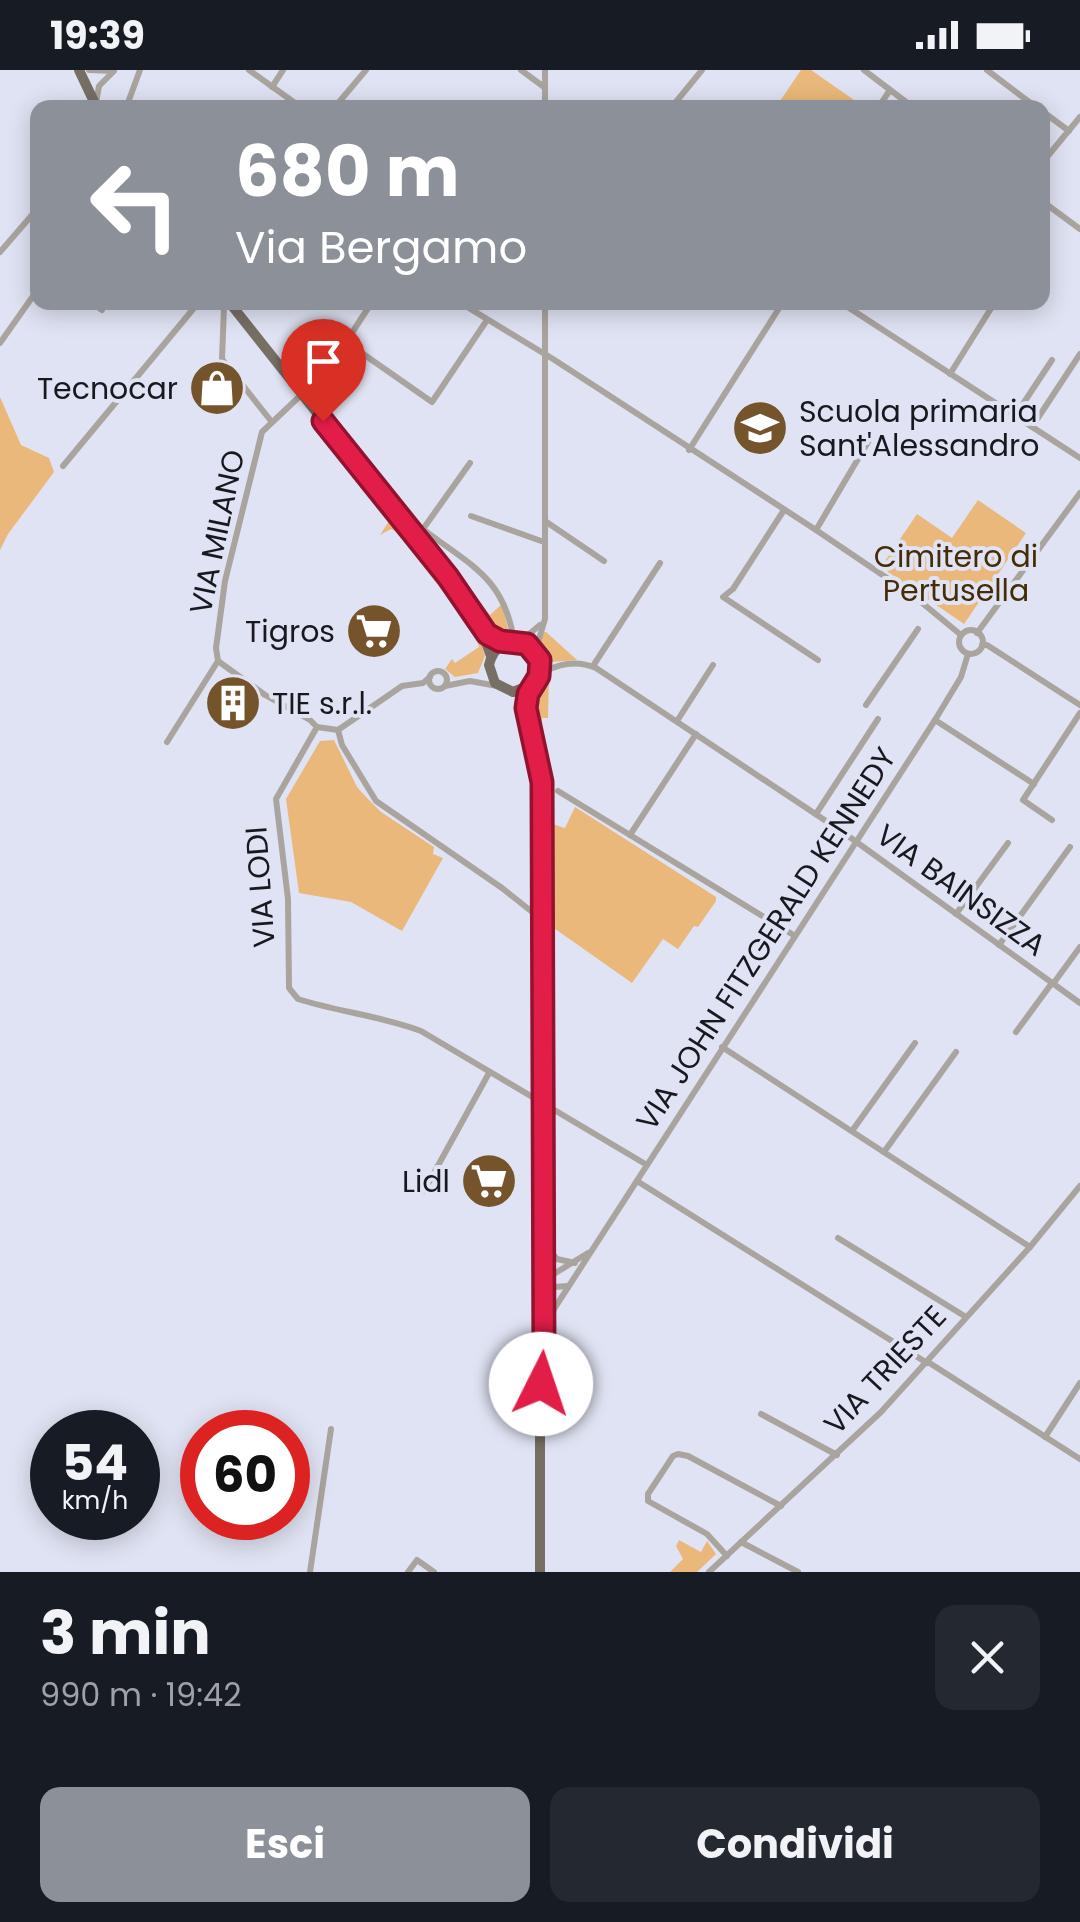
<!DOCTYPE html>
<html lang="it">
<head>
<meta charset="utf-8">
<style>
  body { margin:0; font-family:Poppins,sans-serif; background:#242831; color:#f1f3f6; height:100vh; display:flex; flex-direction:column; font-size:38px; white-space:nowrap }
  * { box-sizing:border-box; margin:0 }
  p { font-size:32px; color:#9ea1a6 }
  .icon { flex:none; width:55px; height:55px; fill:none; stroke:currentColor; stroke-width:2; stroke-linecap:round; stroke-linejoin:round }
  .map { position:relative; height:1502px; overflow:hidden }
  .details { display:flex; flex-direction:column; background:#171b24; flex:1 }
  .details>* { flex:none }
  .hud { position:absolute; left:30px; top:30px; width:1020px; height:210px; border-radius:20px; box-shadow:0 5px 25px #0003; background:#8c9099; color:#fff; overflow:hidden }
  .speed { position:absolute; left:30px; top:1340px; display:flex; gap:20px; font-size:50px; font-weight:700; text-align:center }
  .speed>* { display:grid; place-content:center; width:130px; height:130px; border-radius:50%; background:#171b24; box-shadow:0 5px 25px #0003; line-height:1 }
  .speed small { font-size:25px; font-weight:400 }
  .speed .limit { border:15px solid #d22; background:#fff; color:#111 }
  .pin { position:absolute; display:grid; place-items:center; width:85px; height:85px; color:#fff; margin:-102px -42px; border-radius:50% 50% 50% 0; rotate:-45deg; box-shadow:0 0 10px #0007 }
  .pin .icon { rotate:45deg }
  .me { position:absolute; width:110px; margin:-55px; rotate:4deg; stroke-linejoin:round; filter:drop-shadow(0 0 8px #0008) }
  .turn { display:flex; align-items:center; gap:35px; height:210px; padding:0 40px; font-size:45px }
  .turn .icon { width:130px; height:130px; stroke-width:2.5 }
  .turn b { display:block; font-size:70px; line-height:85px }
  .round { display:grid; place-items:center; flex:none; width:105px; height:105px; border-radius:20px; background:#242831 }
  .summary { display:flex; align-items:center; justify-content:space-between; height:170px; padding:0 40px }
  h1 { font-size:60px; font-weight:700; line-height:75px }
  .button { display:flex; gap:20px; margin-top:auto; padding:20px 40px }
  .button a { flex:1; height:115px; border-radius:20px; background:#8c9099; color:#fff; font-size:40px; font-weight:700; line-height:115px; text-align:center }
  .button a+a { background:#242831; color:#f1f3f6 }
  .status { display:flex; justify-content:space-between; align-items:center; height:70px; padding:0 50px; background:#171b24; direction:ltr }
  .status svg { height:28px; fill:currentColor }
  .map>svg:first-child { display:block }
  .green { fill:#eab87a }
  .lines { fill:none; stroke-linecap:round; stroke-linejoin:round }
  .street { stroke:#a9a49e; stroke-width:6 }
  .primary { stroke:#776e64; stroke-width:10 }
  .route-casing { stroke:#92132f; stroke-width:25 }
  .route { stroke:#e11d48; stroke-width:18 }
  .labels { text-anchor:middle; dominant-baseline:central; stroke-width:8; stroke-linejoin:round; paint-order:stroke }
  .poi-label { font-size:30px; fill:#18191f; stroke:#e0e3f3; text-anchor:end }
  .street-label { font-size:30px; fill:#18191f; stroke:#e0e3f3 }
  .park-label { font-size:30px; fill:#462c06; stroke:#e0e3f3 }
</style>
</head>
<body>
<div class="status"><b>19:39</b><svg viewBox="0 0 49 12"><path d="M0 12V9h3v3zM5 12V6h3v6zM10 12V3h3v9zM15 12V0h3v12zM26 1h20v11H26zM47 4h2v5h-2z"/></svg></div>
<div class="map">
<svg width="1080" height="1502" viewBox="0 0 1080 1502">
  <rect width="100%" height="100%" fill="#e0e3f3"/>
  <g class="green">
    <polygon points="801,0 811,0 864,37 776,37"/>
    <polygon points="0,327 21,375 49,388 54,402 8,464 0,480"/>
    <polygon points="978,430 1026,463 964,554 881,497 917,444 952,468"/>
    <path d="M389 439C424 483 470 530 485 586L478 603 455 607 445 599 452 589 455 593 479 577 474 562 397 462 391 459 380 465 389 451Z"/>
    <path d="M469 519 490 545 502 534 509 563 507 568C485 565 476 539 466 521Z"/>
    <polygon points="543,562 546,562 577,590 551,592 544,588 539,571"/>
    <polygon points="549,603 548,648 542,648 542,654 535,656 531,630"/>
    <polygon points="334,670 357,717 367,728 381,742 434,777 433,784 443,788 402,861 351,832 299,823 286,729 320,671"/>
    <polygon points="575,737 716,827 716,831 698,857 694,856 678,879 663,869 632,913 551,856 549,753 565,758"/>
    <polygon points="679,1470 701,1482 707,1471 716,1484 697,1502 670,1502 683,1489 676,1476"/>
  </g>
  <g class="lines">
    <g class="street">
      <polyline points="89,0 112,1"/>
      <polyline points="249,0 302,38"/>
      <polyline points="521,0 544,17"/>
      <polyline points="545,0 545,38"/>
      <polyline points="864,0 914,38"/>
      <polyline points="987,0 1037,38"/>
      <polyline points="272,17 283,0"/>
      <polyline points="96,33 99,16 114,1"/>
      <polyline points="126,38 140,0"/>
      <polyline points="334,38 366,0"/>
      <polyline points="671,38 702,0"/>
      <polyline points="878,38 890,20"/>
      <polyline points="1042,41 1069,61"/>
      <polyline points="1042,93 1080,47"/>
      <polyline points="1042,131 1080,159"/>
      <polyline points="0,182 38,138"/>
      <polyline points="91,232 102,240"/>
      <polyline points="228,232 224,237 222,289 271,351"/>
      <polyline points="372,232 346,272 432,332 487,250"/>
      <polyline points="459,232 553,289 816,460 915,527 961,565"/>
      <polyline points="840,232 1080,388"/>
      <polyline points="670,237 672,232"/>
      <polyline points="0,273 38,219"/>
      <polyline points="950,304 995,232"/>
      <polyline points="1015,346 1052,290"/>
      <polyline points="1032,357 1080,284"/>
      <polyline points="689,380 783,232"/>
      <path d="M470 393 423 459C469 495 504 506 514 571"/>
      <polyline points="63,396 199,232"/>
      <polyline points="784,440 733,519 723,527 818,590"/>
      <polyline points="471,446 544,472"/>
      <polyline points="545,451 604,491"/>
      <polyline points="816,460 871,367"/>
      <circle cx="971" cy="572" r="12"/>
      <polyline points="977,563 1080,423"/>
      <polyline points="521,571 540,555"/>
      <polyline points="982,575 987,575 1080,635"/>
      <polyline points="536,579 545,549 545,232"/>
      <polyline points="218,591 265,625 310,650 317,657"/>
      <polyline points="593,596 660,493"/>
      <circle cx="438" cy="610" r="9"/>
      <path d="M540 605C557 593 577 590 596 598L844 763 1080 933"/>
      <polyline points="445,616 470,611 497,616"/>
      <polyline points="866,635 918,559"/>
      <polyline points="935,650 1034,714"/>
      <polyline points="677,651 713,595"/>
      <path d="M317 657 276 729 288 829 289 918 298 929C339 942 381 946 421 961L647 1095"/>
      <polyline points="317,657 338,660 402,616 423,613 430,607"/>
      <polyline points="338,660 342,675 376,731 502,818 541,849"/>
      <polyline points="167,672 218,591 216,578 225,511 262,362 301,325"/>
      <polyline points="558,721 795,866"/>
      <polyline points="816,744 878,649"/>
      <polyline points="1052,750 1023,730 1080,643"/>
      <polyline points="630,765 696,664"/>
      <polyline points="956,844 1008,773"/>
      <polyline points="999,875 1070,777"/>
      <polyline points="1053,914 1080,877"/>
      <polyline points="1016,962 1052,913"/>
      <polyline points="722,977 1030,1177"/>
      <polyline points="852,1061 915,973"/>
      <polyline points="884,1082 956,982"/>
      <polyline points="637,1111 927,1293"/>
      <polyline points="424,1121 489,1003"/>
      <polyline points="838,1168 966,1247"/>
      <polyline points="545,1174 557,1189 575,1193"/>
      <polyline points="544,1210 588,1183"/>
      <polyline points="544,1210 554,1217 568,1216"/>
      <polyline points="546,1257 554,1239 935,650 961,607 968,584"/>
      <polyline points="928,1292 1080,1389"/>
      <polyline points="761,1344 837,1385"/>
      <polyline points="1045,1367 1080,1313"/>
      <polyline points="741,1472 798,1502"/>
      <polyline points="727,1486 707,1464 648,1431 648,1424 673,1386 678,1384 688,1386 781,1436"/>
      <polyline points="310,1502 331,1359"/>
      <polyline points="408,1502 417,1490 434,1502"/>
      <polyline points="709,1502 881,1342 1030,1177 1080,1116"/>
    </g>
    <g class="primary">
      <polyline points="79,0 97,38"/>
      <polyline points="229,232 462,526 480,556 491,586"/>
      <path d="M533 614 513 622 495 613 489 595C497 558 545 567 540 600 538 613 526 621 526 635 527 657 538 680 541 702 545 729 542 758 542 785 542 955 544 1125 544 1294L541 1315"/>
      <polyline points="538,1272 538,1129"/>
      <polyline points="540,1309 540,1502"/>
    </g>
  </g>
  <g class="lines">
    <g class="route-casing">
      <polyline id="route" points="323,351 448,507 487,564 500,571 527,574 540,590 539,606 528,624 526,638 542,712 544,1294 541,1314"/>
    </g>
    <use href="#route" class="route"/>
  </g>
  <defs>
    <g id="shop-disc" transform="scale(2.875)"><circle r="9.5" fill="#75542b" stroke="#e0e3f3"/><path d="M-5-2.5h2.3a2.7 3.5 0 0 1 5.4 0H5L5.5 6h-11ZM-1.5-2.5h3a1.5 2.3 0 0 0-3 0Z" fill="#fff"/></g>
    <g id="school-disc" transform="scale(2.875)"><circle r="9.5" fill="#75542b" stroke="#e0e3f3"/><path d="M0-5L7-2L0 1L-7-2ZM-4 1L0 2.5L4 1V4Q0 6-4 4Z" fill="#fff"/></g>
    <g id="supermarket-disc" transform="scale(2.875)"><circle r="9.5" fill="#75542b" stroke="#e0e3f3"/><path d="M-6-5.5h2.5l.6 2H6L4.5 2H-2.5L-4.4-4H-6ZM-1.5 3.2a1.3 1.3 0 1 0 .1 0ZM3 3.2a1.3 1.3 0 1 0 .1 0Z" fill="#fff"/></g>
    <g id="building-disc" transform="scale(2.875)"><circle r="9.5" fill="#75542b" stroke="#e0e3f3"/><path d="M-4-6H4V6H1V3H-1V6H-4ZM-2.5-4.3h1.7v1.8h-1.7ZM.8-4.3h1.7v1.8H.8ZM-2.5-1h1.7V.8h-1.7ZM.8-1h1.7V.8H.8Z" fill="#fff"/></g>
  </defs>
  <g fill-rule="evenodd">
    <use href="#shop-disc" x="217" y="318"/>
    <use href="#school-disc" x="760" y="358"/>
    <use href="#supermarket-disc" x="374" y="561"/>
    <use href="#building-disc" x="233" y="633"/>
    <use href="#supermarket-disc" x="489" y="1111"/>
  </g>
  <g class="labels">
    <g class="poi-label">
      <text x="178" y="318">Tecnocar</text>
      <text x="799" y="341" text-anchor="start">Scuola primaria<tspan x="799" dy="34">Sant'Alessandro</tspan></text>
      <text x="335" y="561">Tigros</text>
      <text x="272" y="633" text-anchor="start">TIE s.r.l.</text>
      <text x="450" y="1111">Lidl</text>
    </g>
    <g class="street-label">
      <text transform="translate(217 462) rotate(-78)">VIA MILANO</text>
      <text transform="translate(260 817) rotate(-94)">VIA LODI</text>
      <text transform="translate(961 820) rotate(36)">VIA BAINSIZZA</text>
      <text transform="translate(766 869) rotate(-57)">VIA JOHN FITZGERALD KENNEDY</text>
      <text transform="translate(885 1300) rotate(-47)">VIA TRIESTE</text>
    </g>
    <g class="park-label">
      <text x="956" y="486">Cimitero di<tspan x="956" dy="34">Pertusella</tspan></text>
    </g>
  </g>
</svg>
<div class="speed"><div>54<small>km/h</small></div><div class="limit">60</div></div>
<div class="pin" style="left:323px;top:351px;background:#d93025"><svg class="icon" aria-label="arrive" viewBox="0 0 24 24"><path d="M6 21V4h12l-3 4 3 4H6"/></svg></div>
<svg class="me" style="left:541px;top:1314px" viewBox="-20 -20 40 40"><circle r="19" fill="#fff"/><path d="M0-13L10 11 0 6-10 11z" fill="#e11d48"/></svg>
<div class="hud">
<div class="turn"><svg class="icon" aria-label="left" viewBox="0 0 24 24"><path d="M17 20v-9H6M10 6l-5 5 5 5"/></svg><div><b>680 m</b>Via Bergamo</div></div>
</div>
</div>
<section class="details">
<div class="summary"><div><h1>3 min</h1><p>990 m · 19:42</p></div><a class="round"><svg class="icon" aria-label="close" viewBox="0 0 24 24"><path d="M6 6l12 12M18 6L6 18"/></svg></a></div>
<div class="button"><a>Esci</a><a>Condividi</a></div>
</section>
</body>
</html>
